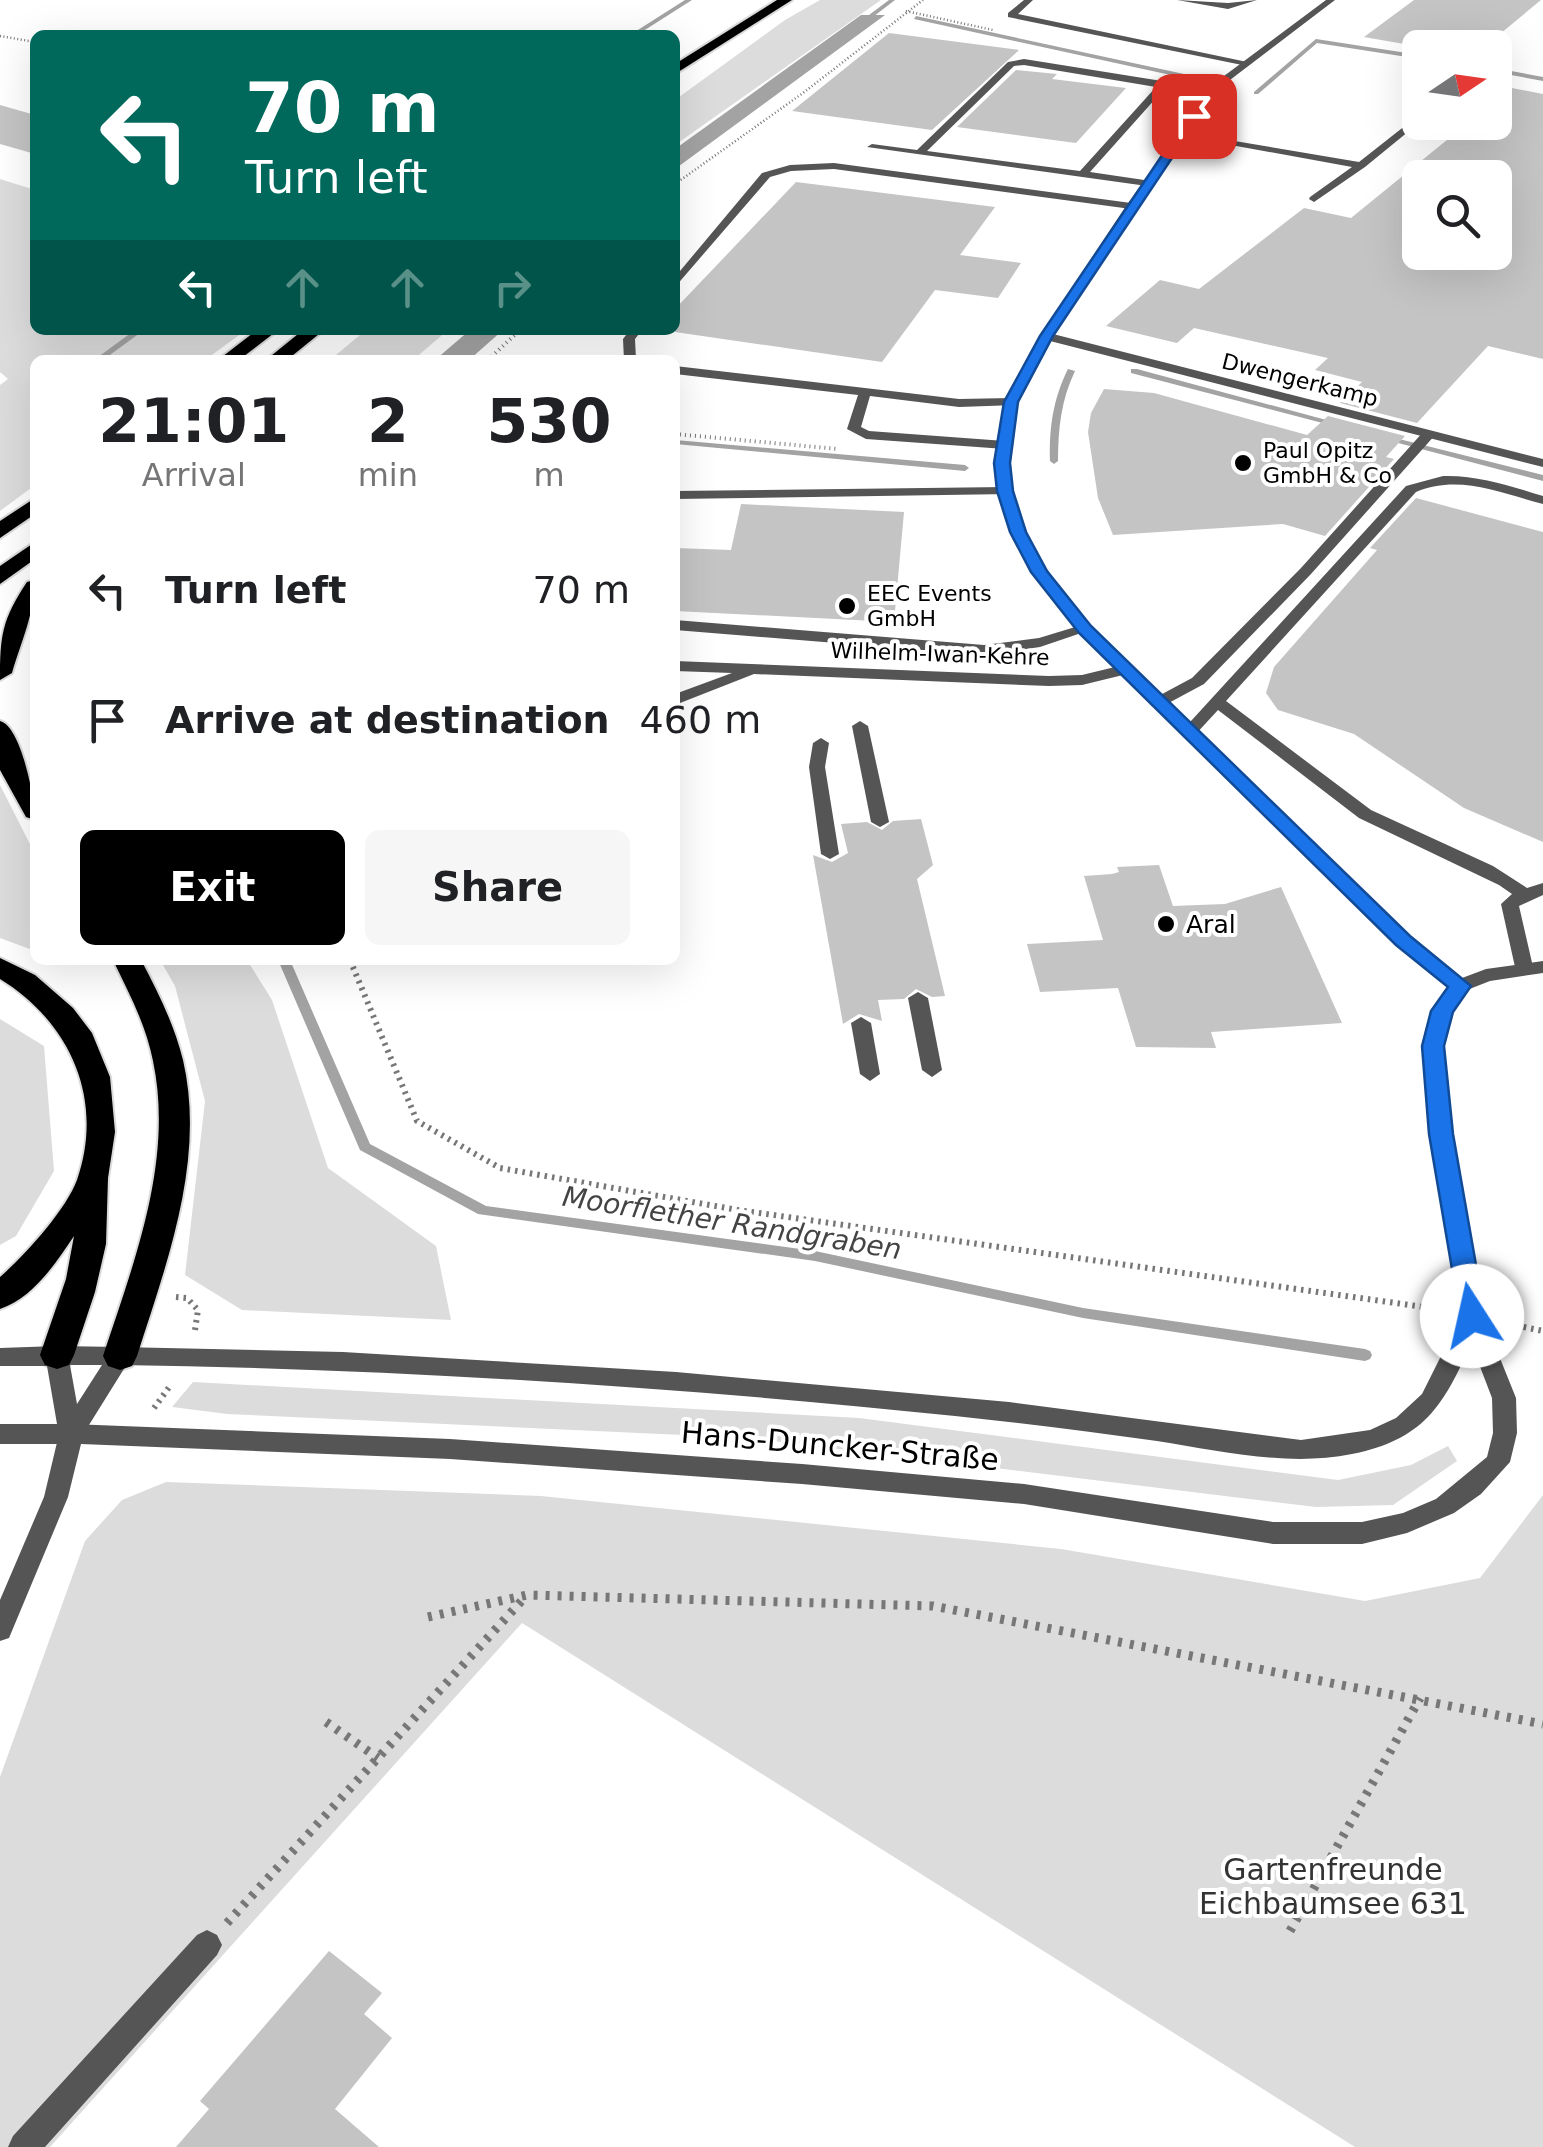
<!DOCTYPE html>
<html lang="en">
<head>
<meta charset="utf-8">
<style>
  body { margin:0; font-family:"DejaVu Sans",sans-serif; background:#f6f6f6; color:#202124; height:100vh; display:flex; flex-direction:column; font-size:38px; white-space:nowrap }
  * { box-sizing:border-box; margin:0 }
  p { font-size:32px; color:#757577 }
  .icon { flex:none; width:55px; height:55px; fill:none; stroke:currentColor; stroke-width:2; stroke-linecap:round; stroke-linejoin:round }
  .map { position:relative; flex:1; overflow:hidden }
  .side { position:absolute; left:30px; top:355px; width:650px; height:610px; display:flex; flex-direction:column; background:#fff; border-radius:15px; box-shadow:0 10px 40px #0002 }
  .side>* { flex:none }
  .top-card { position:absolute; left:30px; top:30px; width:650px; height:305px; border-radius:15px; box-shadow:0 10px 40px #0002; background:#00695c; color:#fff; overflow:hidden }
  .needle { width:65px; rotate:77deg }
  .fabs { position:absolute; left:1402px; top:30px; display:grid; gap:20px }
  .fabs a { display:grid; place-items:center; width:110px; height:110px; border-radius:15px; background:#fff; box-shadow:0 10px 40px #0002; font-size:50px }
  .pin { position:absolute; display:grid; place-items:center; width:85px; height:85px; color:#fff; margin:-42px; border-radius:20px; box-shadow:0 5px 15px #0006 }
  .me { position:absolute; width:110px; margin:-55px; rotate:350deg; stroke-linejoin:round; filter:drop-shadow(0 0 8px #0008) }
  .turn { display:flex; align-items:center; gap:35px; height:210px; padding:0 50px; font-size:45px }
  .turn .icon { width:130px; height:130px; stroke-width:2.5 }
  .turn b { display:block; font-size:70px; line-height:85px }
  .lanes { display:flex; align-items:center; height:95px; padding:0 50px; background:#0003; justify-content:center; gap:50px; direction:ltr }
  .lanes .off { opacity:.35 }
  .eta { display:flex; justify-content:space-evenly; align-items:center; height:170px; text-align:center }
  .eta b { font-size:60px; font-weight:700; line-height:70px }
  .cta { display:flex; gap:20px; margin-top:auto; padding:20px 50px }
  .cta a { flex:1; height:115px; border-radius:15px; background:#000; color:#fff; font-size:40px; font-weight:700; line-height:115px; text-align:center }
  .cta a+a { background:#f6f6f6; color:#202124 }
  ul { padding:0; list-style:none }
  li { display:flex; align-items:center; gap:30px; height:130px; padding:0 50px }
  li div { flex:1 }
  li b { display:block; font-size:38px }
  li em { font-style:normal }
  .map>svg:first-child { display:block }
  .green { fill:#dcdcdc }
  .water { fill:#a3a3a3 }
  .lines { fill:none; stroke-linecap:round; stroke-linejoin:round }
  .stream { fill:#a3a3a3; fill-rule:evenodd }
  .building { fill:#c4c4c4; fill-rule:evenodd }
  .motorway-casing { stroke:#dbdbdb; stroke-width:4 }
  .path-far3 { stroke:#777; stroke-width:2.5; stroke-dasharray:1 2.5; stroke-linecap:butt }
  .path-far2 { stroke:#777; stroke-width:4; stroke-dasharray:1 4; stroke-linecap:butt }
  .path-far1 { stroke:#777; stroke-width:6; stroke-dasharray:2.5 5; stroke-linecap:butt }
  .path { stroke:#777; stroke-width:9; stroke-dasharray:4 8; stroke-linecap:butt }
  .service { fill:#555; fill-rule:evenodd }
  .minor { fill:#555; fill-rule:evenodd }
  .tertiary { fill:#555; fill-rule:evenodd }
  .motorway { fill:#000; fill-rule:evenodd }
  .route { fill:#1a73e8; stroke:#114b97; stroke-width:2.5 }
  .poi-dot { fill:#000; stroke:#fff; stroke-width:4 }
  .labels { text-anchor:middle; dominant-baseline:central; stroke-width:8; stroke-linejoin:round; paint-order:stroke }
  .far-street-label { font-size:22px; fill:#000; stroke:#fff }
  .far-poi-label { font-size:22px; fill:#000; stroke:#fff; text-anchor:start }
  .poi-label { font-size:25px; fill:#000; stroke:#fff; text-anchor:start }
  .water-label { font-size:28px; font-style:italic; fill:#444; stroke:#fff }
  .near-street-label { font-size:30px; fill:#000; stroke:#fff }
  .near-park-label { font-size:30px; fill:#333; stroke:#fff }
</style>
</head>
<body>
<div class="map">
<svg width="1543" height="2147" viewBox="0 0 1543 2147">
  <rect width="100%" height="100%" fill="#fff"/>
  <g class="green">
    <polygon points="820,0 881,0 675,145 675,100 785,20"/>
    <polygon points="0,179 35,190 35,330 246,330 205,360 35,360 35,485 0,511 0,385 8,379 0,372"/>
    <polygon points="366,330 448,330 413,360 330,360"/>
    <polygon points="0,785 35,854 35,951 0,938"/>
    <polygon points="160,960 247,960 272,1000 328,1168 436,1246 451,1320 242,1310 185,1275 205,1101 175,986"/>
    <polygon points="0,1019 44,1046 54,1171 16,1236 0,1245"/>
    <polygon points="193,1382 859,1418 1338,1480 1411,1465 1448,1446 1457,1461 1393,1505 1316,1507 748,1438 227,1414 172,1407"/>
    <polygon points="166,1482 541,1496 1061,1549 1365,1601 1480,1578 1543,1495 1543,2147 1355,2147 522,1623 50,2147 0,2147 0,1777 85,1541 122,1500"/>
  </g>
  <g class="water">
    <polygon points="861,15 885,15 675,169 675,149"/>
    <polygon points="470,330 503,330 469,360 435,360"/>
  </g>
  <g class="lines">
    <g class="stream">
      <polygon points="685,0 692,0 637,35 630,35"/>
      <polygon points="889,0 895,0 865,23 861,23 861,21"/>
      <polygon points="916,16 1198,77 1201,79 1198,81 914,19"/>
      <polygon points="1316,39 1420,55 1420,59 1317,43 1258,94 1254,94 1254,92"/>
      <polygon points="1495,68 1543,77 1543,81 1495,72"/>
      <polygon points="135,330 144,330 103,360 94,360"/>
      <path d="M1068 369 1075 371C1061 400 1058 429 1058 461L1054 464 1050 461C1049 428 1053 399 1068 369Z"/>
      <polygon points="1131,369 1137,369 1341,424 1334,426 1131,373"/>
      <polygon points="1383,435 1543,475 1543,481 1383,439"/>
      <polygon points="675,440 965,465 969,468 965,471 675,444"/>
      <polygon points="278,960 290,960 370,1144 486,1206 815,1251 1083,1308 1365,1349 1370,1351 1372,1355 1370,1359 1365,1361 1083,1318 815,1261 478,1214 360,1150"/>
    </g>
  </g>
  <g class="building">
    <polygon points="1414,0 1541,0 1483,48 1427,48 1364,37"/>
    <polygon points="889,33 1019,50 932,130 792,111"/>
    <polygon points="1016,70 1057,74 1052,79 1126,88 1076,143 957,127"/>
    <path d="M1512 88 1543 94V359L1488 346 1417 423 1340 403 1362 382 1315 370 1328 358 1194 328 1177 343 1106 326 1160 280 1199 289 1304 208 1351 218 1469 122H1495V101ZM1420 178H1495V252H1420Z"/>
    <polygon points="0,105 35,115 35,154 0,144"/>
    <polygon points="796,182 995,207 960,255 1021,263 998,298 935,290 882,362 675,332 675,309"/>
    <polygon points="1104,389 1154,393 1307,435 1328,416 1405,436 1386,457 1394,459 1325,536 1283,524 1113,535 1098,498 1088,432 1091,413"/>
    <polygon points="1416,498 1543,532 1543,842 1464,808 1354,734 1278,710 1266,693 1274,667 1377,550 1370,548"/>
    <polygon points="741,504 904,512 894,622 675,611 675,548 731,550"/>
    <polygon points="921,819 933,865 917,879 945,996 932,997 916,989 904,999 878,1000 882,1021 859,1014 843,1024 813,855 832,862 848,853 841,824 867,822 882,830 893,821"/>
    <polygon points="1159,865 1173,906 1225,904 1281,887 1342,1023 1211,1032 1216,1048 1136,1047 1118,988 1040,992 1027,944 1103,940 1084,876 1112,874 1119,872 1117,867"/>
    <polygon points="329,1951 382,1993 364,2014 392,2038 335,2109 379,2147 176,2147 209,2109 200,2101"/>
  </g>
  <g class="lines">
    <g class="motorway-casing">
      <g id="motorway">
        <polygon points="777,0 792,0 675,74 675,64"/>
        <polygon points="257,330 278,330 239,360 218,360"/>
        <polygon points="303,330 324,330 287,360 266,360"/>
        <polygon points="35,498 35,514 0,538 0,521"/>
        <polygon points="35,542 35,559 0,584 0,566"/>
        <path d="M35 580C35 612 21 642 12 673L0 680C0 635 2 620 27 582Z"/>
        <path d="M0 721C21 726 35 799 35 820L26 817 0 770Z"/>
        <path d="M0 958 35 975 73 1008 92 1033 110 1077 115 1132 108 1178 106 1244 95 1292 74 1355 69 1365 57 1369 45 1365 40 1355 66 1279 74 1236C56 1263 33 1298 0 1309V1277C24 1256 66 1210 77 1180 105 1099 70 1022 0 979Z"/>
        <path d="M113 960H141C158 992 174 1024 183 1060 206 1160 167 1262 137 1356L132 1366 120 1370 108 1366 103 1356C134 1262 174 1161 153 1061 146 1025 129 993 113 960Z"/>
      </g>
    </g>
    <g class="path-far3">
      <polyline points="906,11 993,30"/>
      <polyline points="0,36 35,42"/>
      <polyline points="675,184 803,93 923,0"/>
    </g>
    <g class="path-far2">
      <polyline points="488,360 520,330"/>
      <polyline points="675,434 838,449"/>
    </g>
    <g class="path-far1">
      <polyline points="350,960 417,1121 500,1168 738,1210 1438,1309"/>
      <polyline points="176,1297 187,1298 198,1310 195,1330"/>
      <polyline points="1509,1324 1543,1331"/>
      <polyline points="154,1408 170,1386"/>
    </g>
    <g class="path">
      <polyline points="428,1617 527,1595 933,1606 1543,1724"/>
      <polyline points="326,1722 378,1758"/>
      <polyline points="227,1923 526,1596"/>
      <polyline points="1290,1931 1420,1698"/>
    </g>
    <g class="service">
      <polygon points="1024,0 1033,0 1018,14 1252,63 1247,66 1008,17 1008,13"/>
      <polygon points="1177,0 1228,3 1257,0 1228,9"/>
      <path d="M1024 59 1212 89 1217 92 1212 95 1165 88 1090 172 1151 181V185L1147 186 867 147 872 144 917 150 1008 62ZM1024 65 1156 87 1080 171 927 151 1014 66Z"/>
      <polygon points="1420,114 1420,122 1365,167 1314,202 1309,199 1310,197 1352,167 1176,135 1181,132 1359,162"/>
      <polygon points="834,163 1131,203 1136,206 1131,209 834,169 791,171 770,177 675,287 675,277 762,173 790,165"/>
      <polygon points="630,330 642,330 635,339 636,360 624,360 623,339"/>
      <polygon points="675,366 959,399 1011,398 1017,402 1016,405 959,407 870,396 861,427 869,431 1005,441 1012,445 1005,449 866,439 847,429 858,395 675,374"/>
      <polygon points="1424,431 1436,434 1311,574 1204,684 1163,706 1151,706 1151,700 1192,678 1301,568"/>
      <path d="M1443 476C1478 475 1510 486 1543 496V504C1500 493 1459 474 1416 492L1226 701 1371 810 1493 866 1527 888 1543 883V895L1519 906 1533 967 1524 973 1515 967 1501 904 1512 894 1499 885 1359 818 1218 710 1194 736 1188 738 1180 733 1406 486Z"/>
      <polygon points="1005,487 1012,491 1010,494 675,499 675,491"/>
      <polygon points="675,620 984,645 1039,638 1085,624 1093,629 1040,647 984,655 675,630"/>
      <polygon points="860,721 868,726 889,822 880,827 871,822 852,726"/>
      <polygon points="821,738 829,743 825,767 839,854 830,859 821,854 809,767 813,743"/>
      <polygon points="918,992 928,998 942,1070 932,1077 922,1070 908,998"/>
      <polygon points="861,1017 871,1023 880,1074 870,1081 860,1074 851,1023"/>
      <polygon points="207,1930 217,1935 222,1945 217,1955 45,2147 8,2147 13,2136 197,1935"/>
    </g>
    <path class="minor" d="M1326 0H1335L1226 83C1160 159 1108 250 1053 334L1543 459V467L1050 341C1039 360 1024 381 1017 402 1014 412 1014 423 1013 433 1001 515 1041 565 1090 626L1410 936 1462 978 1486 969 1543 961V973L1490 981 1467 990 1451 1012 1443 1047 1451 1134 1483 1316 1516 1398 1517 1433 1510 1462 1481 1494 1454 1513 1407 1533 1362 1544H1273L1024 1504 802 1484 450 1459 81 1444 68 1497 9 1638 0 1641V1600L44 1497 59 1434 63 1427 71 1424 450 1439 802 1464 1024 1484 1273 1522H1362L1403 1513 1436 1499 1487 1457 1493 1433 1492 1398 1471 1343C1444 1406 1423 1440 1352 1454 1288 1467 1221 1451 1157 1441 1090 1432 1023 1423 955 1416 677 1387 399 1369 120 1365L112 1362 108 1356 112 1350 120 1347 343 1352 676 1372 1009 1402 1301 1440 1370 1430 1396 1418 1422 1394 1461 1316 1431 1134 1423 1047 1432 1011 1449 987 1396 944 1123 675 1082 685 1049 686 754 674 675 705V694L732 673 675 671V661L1049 676 1082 675 1115 667 1080 632 1035 576 1011 532 1000 501 995 463 1005 402 1040 336 1126 206 1205 96 1220 79Z"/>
    <path class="tertiary" d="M57 1346 120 1347 128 1350 132 1356 79 1441 71 1444H0V1424H57L47 1366H0V1348ZM70 1365H102L77 1404Z"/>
    <use href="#motorway" class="motorway"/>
  </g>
  <polygon class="route" points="1190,114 1200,116 1053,336 1018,402 1010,463 1013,491 1026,532 1047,571 1091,626 1410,936 1471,986 1453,1012 1444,1046 1453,1134 1485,1316 1482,1323 1463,1323 1460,1316 1429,1134 1422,1046 1431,1011 1448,987 1396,945 1079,633 1031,572 1010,532 997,491 994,463 1004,402 1040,336"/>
  <g class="poi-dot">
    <circle cx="1243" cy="463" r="10"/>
    <circle cx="847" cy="606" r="10"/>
    <circle cx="1166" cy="924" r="10"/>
  </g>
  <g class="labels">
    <g class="far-street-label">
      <text transform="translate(1300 380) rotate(14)">Dwengerkamp</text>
      <text transform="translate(940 654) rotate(2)">Wilhelm-Iwan-Kehre</text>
    </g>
    <g class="far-poi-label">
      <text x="1263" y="450">Paul Opitz<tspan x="1263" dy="25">GmbH &amp; Co</tspan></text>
      <text x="867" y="593">EEC Events<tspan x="867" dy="25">GmbH</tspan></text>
    </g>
    <g class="poi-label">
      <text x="1186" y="924">Aral</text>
    </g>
    <g class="water-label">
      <text transform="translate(732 1223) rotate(9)">Moorflether Randgraben</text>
    </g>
    <g class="near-street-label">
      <text transform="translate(840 1446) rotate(5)">Hans-Duncker-Straße</text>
    </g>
    <g class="near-park-label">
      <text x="1333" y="1869">Gartenfreunde<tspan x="1333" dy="34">Eichbaumsee 631</tspan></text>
    </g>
  </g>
</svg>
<div class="fabs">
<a><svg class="needle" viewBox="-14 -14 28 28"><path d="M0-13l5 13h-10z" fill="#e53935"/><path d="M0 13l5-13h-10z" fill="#757577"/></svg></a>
<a><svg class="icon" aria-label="search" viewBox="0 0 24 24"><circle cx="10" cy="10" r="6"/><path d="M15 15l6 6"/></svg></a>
</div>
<div class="pin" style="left:1194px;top:116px;background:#d93025"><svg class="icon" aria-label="arrive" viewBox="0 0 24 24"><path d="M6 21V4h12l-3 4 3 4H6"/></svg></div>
<svg class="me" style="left:1472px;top:1316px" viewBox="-20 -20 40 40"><circle r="19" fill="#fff"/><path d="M0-13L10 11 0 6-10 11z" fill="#1a73e8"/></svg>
<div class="top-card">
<div class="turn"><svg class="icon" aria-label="left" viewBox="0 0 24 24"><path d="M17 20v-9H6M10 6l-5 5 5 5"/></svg><div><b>70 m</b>Turn left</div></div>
<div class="lanes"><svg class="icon" aria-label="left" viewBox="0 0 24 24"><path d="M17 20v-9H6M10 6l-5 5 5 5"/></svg><svg class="icon off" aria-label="ahead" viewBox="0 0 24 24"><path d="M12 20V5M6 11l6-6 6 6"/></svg><svg class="icon off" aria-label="ahead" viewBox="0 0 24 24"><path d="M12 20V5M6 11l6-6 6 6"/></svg><svg class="icon off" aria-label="right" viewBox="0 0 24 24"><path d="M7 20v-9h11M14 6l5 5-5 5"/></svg></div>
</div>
<section class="side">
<div class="eta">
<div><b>21:01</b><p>Arrival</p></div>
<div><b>2</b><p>min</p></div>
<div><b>530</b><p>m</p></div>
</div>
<ul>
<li><svg class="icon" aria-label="left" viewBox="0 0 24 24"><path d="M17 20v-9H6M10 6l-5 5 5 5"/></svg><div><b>Turn left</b></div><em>70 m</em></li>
<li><svg class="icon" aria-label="arrive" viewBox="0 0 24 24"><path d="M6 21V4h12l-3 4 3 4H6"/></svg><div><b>Arrive at destination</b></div><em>460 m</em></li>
</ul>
<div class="cta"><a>Exit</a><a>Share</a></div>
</section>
</div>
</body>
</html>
